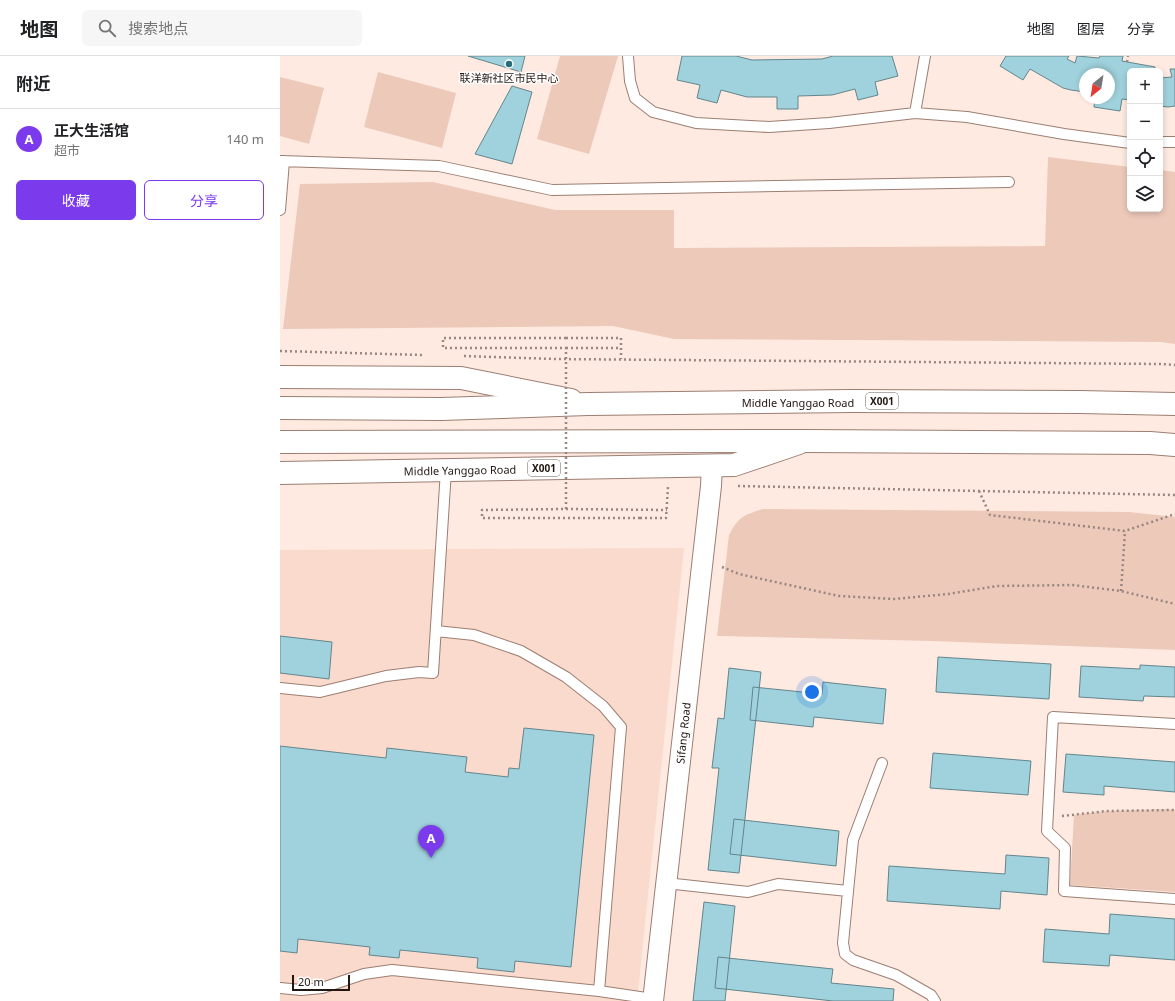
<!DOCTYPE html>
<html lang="zh">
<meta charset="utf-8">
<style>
body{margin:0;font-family:"Noto Sans","Noto Sans SC",sans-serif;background:#f6f6f6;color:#202124}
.controls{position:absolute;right:12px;top:12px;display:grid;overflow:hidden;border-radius:6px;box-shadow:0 2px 6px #0003}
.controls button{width:36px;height:36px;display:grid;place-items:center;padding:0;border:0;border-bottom:1px solid #e0e0e0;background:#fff;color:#202124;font:20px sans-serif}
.compass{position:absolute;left:799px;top:12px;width:36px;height:36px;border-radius:50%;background:#fff;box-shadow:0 2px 6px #0003;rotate:210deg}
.scale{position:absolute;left:12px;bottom:10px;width:58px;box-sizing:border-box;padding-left:4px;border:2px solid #211611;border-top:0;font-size:11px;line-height:14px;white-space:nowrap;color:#211611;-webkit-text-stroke:3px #fff;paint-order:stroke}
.you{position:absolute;left:532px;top:636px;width:14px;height:14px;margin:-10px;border:3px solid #fff;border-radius:50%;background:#1a73e8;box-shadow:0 0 0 6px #1a73e833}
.badge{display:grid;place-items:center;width:26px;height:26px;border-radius:50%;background:#7c3aed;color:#fff;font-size:13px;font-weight:700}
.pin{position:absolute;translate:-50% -33px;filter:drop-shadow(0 1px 2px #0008)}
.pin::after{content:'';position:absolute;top:21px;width:14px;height:12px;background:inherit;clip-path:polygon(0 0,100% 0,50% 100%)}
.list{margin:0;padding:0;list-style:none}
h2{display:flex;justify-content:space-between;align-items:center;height:52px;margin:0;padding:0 16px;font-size:17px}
h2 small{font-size:13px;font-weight:400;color:#757577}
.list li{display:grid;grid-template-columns:26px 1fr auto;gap:12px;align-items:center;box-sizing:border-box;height:60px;padding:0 16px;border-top:1px solid #e0e0e0}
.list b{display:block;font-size:15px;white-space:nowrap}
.list p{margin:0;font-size:13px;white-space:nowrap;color:#757577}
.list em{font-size:13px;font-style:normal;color:#757577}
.actions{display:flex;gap:8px;padding:12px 16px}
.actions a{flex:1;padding:9px 0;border:1px solid #7c3aed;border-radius:6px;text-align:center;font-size:14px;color:#7c3aed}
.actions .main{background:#7c3aed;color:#fff}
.icon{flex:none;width:22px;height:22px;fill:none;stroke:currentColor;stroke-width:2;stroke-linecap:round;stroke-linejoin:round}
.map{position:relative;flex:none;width:895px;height:945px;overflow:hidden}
header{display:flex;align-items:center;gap:24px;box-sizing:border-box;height:56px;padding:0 20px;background:#fff;border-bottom:1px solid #e0e0e0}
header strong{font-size:19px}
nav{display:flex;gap:22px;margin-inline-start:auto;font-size:14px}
.search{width:280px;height:36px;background:#f6f6f6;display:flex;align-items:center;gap:10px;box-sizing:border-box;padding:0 14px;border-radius:6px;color:#757577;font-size:15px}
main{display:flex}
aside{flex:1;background:#fff}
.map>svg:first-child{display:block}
.built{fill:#fadacc}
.green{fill:#edc9ba}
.building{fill:#a0d2dd;stroke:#62858c}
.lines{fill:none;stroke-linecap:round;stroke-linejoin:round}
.service-casing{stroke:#9c7e72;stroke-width:12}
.minor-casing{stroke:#9c7e72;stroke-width:22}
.primary-casing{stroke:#9c7e72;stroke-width:24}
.trunk-casing{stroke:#9c7e72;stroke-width:24}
.path{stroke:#978780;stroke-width:2.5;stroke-dasharray:2 3;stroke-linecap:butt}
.service{stroke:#fff;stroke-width:10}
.minor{stroke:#fff;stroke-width:20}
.primary{stroke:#fff;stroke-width:22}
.trunk{stroke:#fff;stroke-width:22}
.path-bridge{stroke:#978780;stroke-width:2.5;stroke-dasharray:2 3;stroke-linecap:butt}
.poi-dot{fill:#256d79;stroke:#fff;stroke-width:1.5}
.labels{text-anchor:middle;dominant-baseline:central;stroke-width:3;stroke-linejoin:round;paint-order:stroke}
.shield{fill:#fff;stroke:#645c58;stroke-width:1}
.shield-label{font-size:10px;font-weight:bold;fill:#211611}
.poi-label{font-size:11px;fill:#211611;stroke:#fff}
.street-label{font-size:11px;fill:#211611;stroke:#fff}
</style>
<header>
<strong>地图</strong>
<div class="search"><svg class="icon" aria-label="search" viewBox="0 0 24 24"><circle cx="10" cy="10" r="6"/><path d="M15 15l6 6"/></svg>搜索地点</div>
<nav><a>地图</a><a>图层</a><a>分享</a></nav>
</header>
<main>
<aside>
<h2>附近<small></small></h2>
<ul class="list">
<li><span class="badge">A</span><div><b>正大生活馆</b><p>超市</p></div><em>140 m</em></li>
</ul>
<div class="actions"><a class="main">收藏</a><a>分享</a></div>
</aside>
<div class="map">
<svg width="895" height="945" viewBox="0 0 895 945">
<rect width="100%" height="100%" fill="#feeae1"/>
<path class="built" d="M404 492 357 945H0V494Z"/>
<path class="green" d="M280 0H338L309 98 257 83Z
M98 16 176 37 162 92 84 71Z
M0 21 44 32 29 88 0 80Z
M768 101 850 111V153H880V114L895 116V288L881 286 394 283 333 270 3 273 20 128 153 126 275 154H394V192L765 190Z
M483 453 849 456 895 461V594L652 585 437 580 449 479C459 460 464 459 483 453Z
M887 753 895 754V836L790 829 794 759 827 755Z"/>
<path class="building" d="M188 0H245L241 16Z
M402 0H456L472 4 542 3 553 0H612L618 20 595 26 598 39 578 44 575 33 552 39 518 40V53H497V41H467L441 34 437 47 417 42 420 29 397 24Z
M726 0H789L787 3 795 7 797 0 819 2 820 0H843L842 5 875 11V15H850V44L842 43 840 55 814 51 815 42H829V18H805V36L791 34 783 32 750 13 743 24 720 10Z
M890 13H895V50L888 51 880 50V22L892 21Z
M232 30 252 36 232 108 195 98Z
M0 580 52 586 49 623 0 617Z
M658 601 771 608 769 643 656 636Z
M860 609 895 611V641L864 640 863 645 799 641 801 610 860 613Z
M449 612 481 616 459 817 428 814 439 712H432L438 662 444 663Z
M543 626 606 633 603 668 534 661 533 671 470 664 473 631 542 638Z
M244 672 314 679 291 911 235 905 234 916 197 912 198 902 120 894 119 902 89 899 90 891 18 883 17 897 0 895V690L106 702 107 692 187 701 185 716 228 721 229 712 239 713Z
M653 697 751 705 748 739 650 732Z
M786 698 895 706V736L824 730V739L783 736Z
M454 763 559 775 556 810 450 798Z
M726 799 769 802 767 839 721 835 720 853 607 845 609 810 725 818Z
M424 846 455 850 445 945H413Z
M830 858 895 863V904L830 899 829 910 763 906 765 873 829 878Z
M438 901 553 913 551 927 614 933 613 945H553L435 932Z"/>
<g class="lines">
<defs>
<path id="service" d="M348 0 350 25 355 42 373 56 416 67 489 71 549 67 635 57
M645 0 635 57 687 61 784 78 850 87
M880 86H895
M0 105 159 110 272 134 729 126
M0 154 4 105
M156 575 194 579 241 595 286 621 323 650 341 671 319 935
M0 632 40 636 106 620 139 616 153 617 166 414
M895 668 773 661 767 775 785 792 784 835 895 843
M602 707 573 784 563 887 565 898 573 904 616 919 651 939 655 945
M386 827 468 836 498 828 568 835
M0 932 21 934 42 932 84 918 112 914 319 935 373 943"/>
<path id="minor" d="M373 945 431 430 432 409"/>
<path id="primary" d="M0 321 181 322 291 344
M0 417 454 409 519 387"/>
<path id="trunk" d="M0 352 161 353 308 348 572 345 800 346 895 348
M0 386 525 385 870 387 895 389"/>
</defs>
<use href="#service" class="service-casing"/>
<use href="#minor" class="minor-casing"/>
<use href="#primary" class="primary-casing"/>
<use href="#trunk" class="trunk-casing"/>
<path class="path" d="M847 6 848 0
M286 282H341V303
M286 292H341
M0 295 143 299
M184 300 275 303 881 308 895 309
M458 430 895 439
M699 435 710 459 845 475 895 458
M286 453 387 454
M360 462H386L388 431
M442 511 459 518 559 540 614 543 668 538 717 530 793 529 841 535 895 548
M841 535 845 475
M782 760 827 755 895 754"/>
<use href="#service" class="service"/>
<use href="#minor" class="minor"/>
<use href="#primary" class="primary"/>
<use href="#trunk" class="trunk"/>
<path class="path-bridge" d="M286 282H163V292H286V453L202 454V462H360"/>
</g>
<circle class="poi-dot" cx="229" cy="8" r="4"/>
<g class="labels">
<g class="shield">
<rect x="586" y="337" width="32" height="16" rx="3"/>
<rect x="248" y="404" width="32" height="16" rx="3"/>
</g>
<g class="shield-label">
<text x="602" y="345">X001</text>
<text x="264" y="412">X001</text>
</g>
<g class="poi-label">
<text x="229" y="21">联洋新社区市民中心</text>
</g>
<g class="street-label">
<text x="518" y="346">Middle Yanggao Road</text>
<text transform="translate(180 414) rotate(-1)">Middle Yanggao Road</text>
<text transform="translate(403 677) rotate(-84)">Sifang Road</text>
</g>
</g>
</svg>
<div class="controls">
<button>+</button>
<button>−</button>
<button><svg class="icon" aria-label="locate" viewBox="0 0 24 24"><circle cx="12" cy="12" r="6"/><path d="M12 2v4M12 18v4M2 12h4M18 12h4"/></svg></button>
<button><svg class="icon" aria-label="layers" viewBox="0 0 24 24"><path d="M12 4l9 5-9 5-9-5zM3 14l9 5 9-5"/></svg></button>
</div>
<svg class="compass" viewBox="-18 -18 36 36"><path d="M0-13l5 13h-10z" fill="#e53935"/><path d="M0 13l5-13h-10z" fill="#757577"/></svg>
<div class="scale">20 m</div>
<div class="you"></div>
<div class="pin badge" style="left:151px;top:802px">A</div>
</div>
</main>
